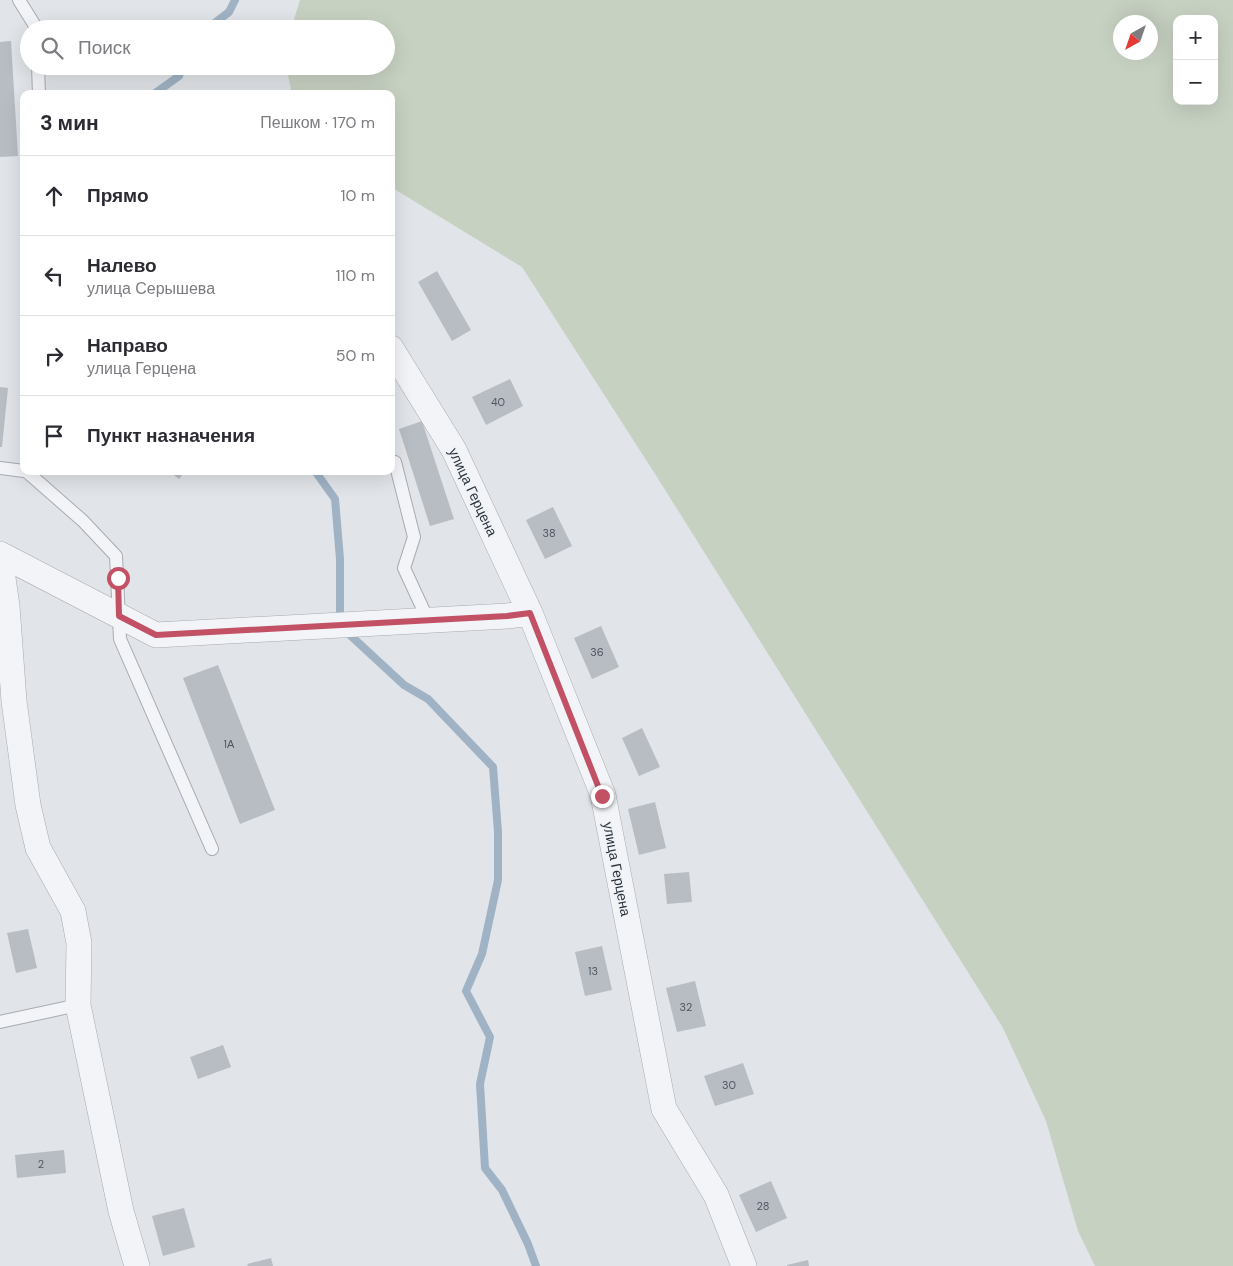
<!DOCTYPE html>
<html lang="ru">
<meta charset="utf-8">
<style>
body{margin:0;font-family:"DM Sans",sans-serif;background:#f7f7f7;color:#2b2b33}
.controls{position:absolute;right:15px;top:15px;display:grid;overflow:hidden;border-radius:10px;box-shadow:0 5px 20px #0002}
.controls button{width:45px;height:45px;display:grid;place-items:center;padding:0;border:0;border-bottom:1px solid #e1e1e2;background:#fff;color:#2b2b33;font:25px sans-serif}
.compass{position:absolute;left:1113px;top:15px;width:45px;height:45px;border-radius:50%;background:#fff;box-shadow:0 5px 20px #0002;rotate:220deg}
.stop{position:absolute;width:15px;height:15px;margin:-11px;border:4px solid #c25166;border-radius:50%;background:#fff}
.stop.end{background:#c25166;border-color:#fff;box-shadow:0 1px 5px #0008}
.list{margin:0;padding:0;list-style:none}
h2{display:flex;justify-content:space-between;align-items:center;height:65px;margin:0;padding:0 20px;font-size:21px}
h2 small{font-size:16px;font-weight:400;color:#7c7c81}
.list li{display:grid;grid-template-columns:32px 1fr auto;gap:15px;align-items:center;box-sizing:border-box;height:80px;padding:0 20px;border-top:1px solid #e1e1e2}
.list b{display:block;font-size:19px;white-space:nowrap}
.list p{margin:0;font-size:16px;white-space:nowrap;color:#7c7c81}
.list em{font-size:16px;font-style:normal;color:#7c7c81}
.icon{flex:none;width:28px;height:28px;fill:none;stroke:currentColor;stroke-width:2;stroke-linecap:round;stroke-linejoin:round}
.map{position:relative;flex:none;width:1233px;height:1266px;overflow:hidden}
.search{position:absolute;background:#fff;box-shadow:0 5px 20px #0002;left:20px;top:20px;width:375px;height:55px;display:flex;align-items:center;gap:12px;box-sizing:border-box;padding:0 18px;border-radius:28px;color:#7c7c81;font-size:19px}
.panel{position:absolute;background:#fff;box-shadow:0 5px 20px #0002;left:20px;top:90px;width:375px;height:385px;border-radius:10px}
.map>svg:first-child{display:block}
.green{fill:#c7d1c2;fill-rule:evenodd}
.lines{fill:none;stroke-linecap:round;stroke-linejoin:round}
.stream{stroke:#9fb3c5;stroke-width:8}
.building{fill:#b8bdc4}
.lane-casing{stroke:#a7abb2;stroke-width:14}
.street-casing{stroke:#a7abb2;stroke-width:26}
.lane{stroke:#f3f4f7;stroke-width:12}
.street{stroke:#f3f4f7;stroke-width:25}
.route{stroke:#c25166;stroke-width:6}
.labels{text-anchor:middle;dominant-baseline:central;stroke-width:4;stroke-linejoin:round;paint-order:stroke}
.number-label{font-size:11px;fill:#4e5560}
.street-label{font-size:14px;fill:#2b323e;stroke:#f0f3f6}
</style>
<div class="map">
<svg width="1233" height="1266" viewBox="0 0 1233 1266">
<rect width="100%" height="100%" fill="#e1e4e8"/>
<path class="green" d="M300 0H1233V1266H1095L1078 1231 1046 1121 1003 1028 657 477 522 267 391 187V94H292L286 66H386V29H291ZM1177 19H1214V101H1177ZM1120 22H1150V52H1120Z"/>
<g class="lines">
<path class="stream" d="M207 29 229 12 235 0
M154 94 179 76 183 66
M315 471 335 499 340 559V613
M350 635 404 685 428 699 493 767 498 832V880L482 954 466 991 490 1037 480 1084 485 1168 502 1190 528 1244 536 1266"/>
</g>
<path class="building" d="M11 41 18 156 0 157V42Z
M437 271 471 330 452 341 418 282Z
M510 379 523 406 486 425 472 397Z
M0 387 8 388 2 447H0Z
M422 421 454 519 430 526 399 429Z
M169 471H185L179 479Z
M553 507 572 546 545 559 526 520Z
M601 626 619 667 592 679 574 638Z
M218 665 275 810 240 824 183 678Z
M642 728 660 767 639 776 622 738Z
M655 802 666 848 639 855 628 809Z
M689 872 692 902 667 904 664 874Z
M28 929 37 968 16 973 7 933Z
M602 946 612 990 585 996 575 952Z
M695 981 706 1026 677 1032 666 988Z
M223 1045 231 1067 198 1079 190 1057Z
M743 1063 754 1094 715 1106 704 1076Z
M64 1150 66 1173 17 1178 15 1155Z
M771 1181 787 1218 756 1232 739 1195Z
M184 1208 195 1247 163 1256 152 1216Z
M271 1258 273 1266H248L247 1264Z
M808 1260 809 1266H787V1265Z"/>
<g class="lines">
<defs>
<path id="lane" d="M19 0 37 29
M38 66 39 94
M395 462 414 537 404 568 428 620
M0 468 24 471
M24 471H26L83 521 116 556 120 639 212 849
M0 1022 78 1005"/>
<path id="street" d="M391 348 454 450 530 613 603 795 664 1109 716 1195 744 1266
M0 554 156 635 507 616 530 613
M0 557 7 606 14 701 28 805 38 848 73 911 79 943 78 1005 121 1211 137 1266"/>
</defs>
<use href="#lane" class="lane-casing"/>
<use href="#street" class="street-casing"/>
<use href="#lane" class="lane"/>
<use href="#street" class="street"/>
</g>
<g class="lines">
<path class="route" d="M118 578 119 616 156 635 507 616 530 613 602 796"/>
</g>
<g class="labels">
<g class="number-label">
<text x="498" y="402">40</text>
<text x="549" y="533">38</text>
<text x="597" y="652">36</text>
<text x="229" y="744">1А</text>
<text x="593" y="971">13</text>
<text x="686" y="1007">32</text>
<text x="729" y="1085">30</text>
<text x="41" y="1164">2</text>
<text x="763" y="1206">28</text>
</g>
<g class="street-label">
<text transform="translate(473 492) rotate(65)">улица Герцена</text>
<text transform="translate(617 869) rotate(79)">улица Герцена</text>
</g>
</g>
</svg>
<div class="controls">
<button>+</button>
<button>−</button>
</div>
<svg class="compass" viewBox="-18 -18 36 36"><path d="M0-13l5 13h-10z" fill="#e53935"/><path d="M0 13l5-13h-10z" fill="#7c7c81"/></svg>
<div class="stop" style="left:118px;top:578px"></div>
<div class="stop end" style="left:602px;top:796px"></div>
<div class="search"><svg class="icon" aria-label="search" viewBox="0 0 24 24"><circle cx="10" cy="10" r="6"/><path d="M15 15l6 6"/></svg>Поиск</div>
<section class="panel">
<h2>3 мин<small>Пешком · 170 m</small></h2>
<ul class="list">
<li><svg class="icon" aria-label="ahead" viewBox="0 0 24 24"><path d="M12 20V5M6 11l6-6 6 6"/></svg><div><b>Прямо</b></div><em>10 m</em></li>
<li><svg class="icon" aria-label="left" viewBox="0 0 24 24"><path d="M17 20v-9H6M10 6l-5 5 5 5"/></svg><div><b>Налево</b><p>улица Серышева</p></div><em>110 m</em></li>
<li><svg class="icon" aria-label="right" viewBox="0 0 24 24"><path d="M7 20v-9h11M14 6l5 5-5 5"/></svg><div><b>Направо</b><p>улица Герцена</p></div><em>50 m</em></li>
<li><svg class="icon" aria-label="arrive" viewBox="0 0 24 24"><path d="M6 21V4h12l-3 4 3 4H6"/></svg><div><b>Пункт назначения</b></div></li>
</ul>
</section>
</div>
